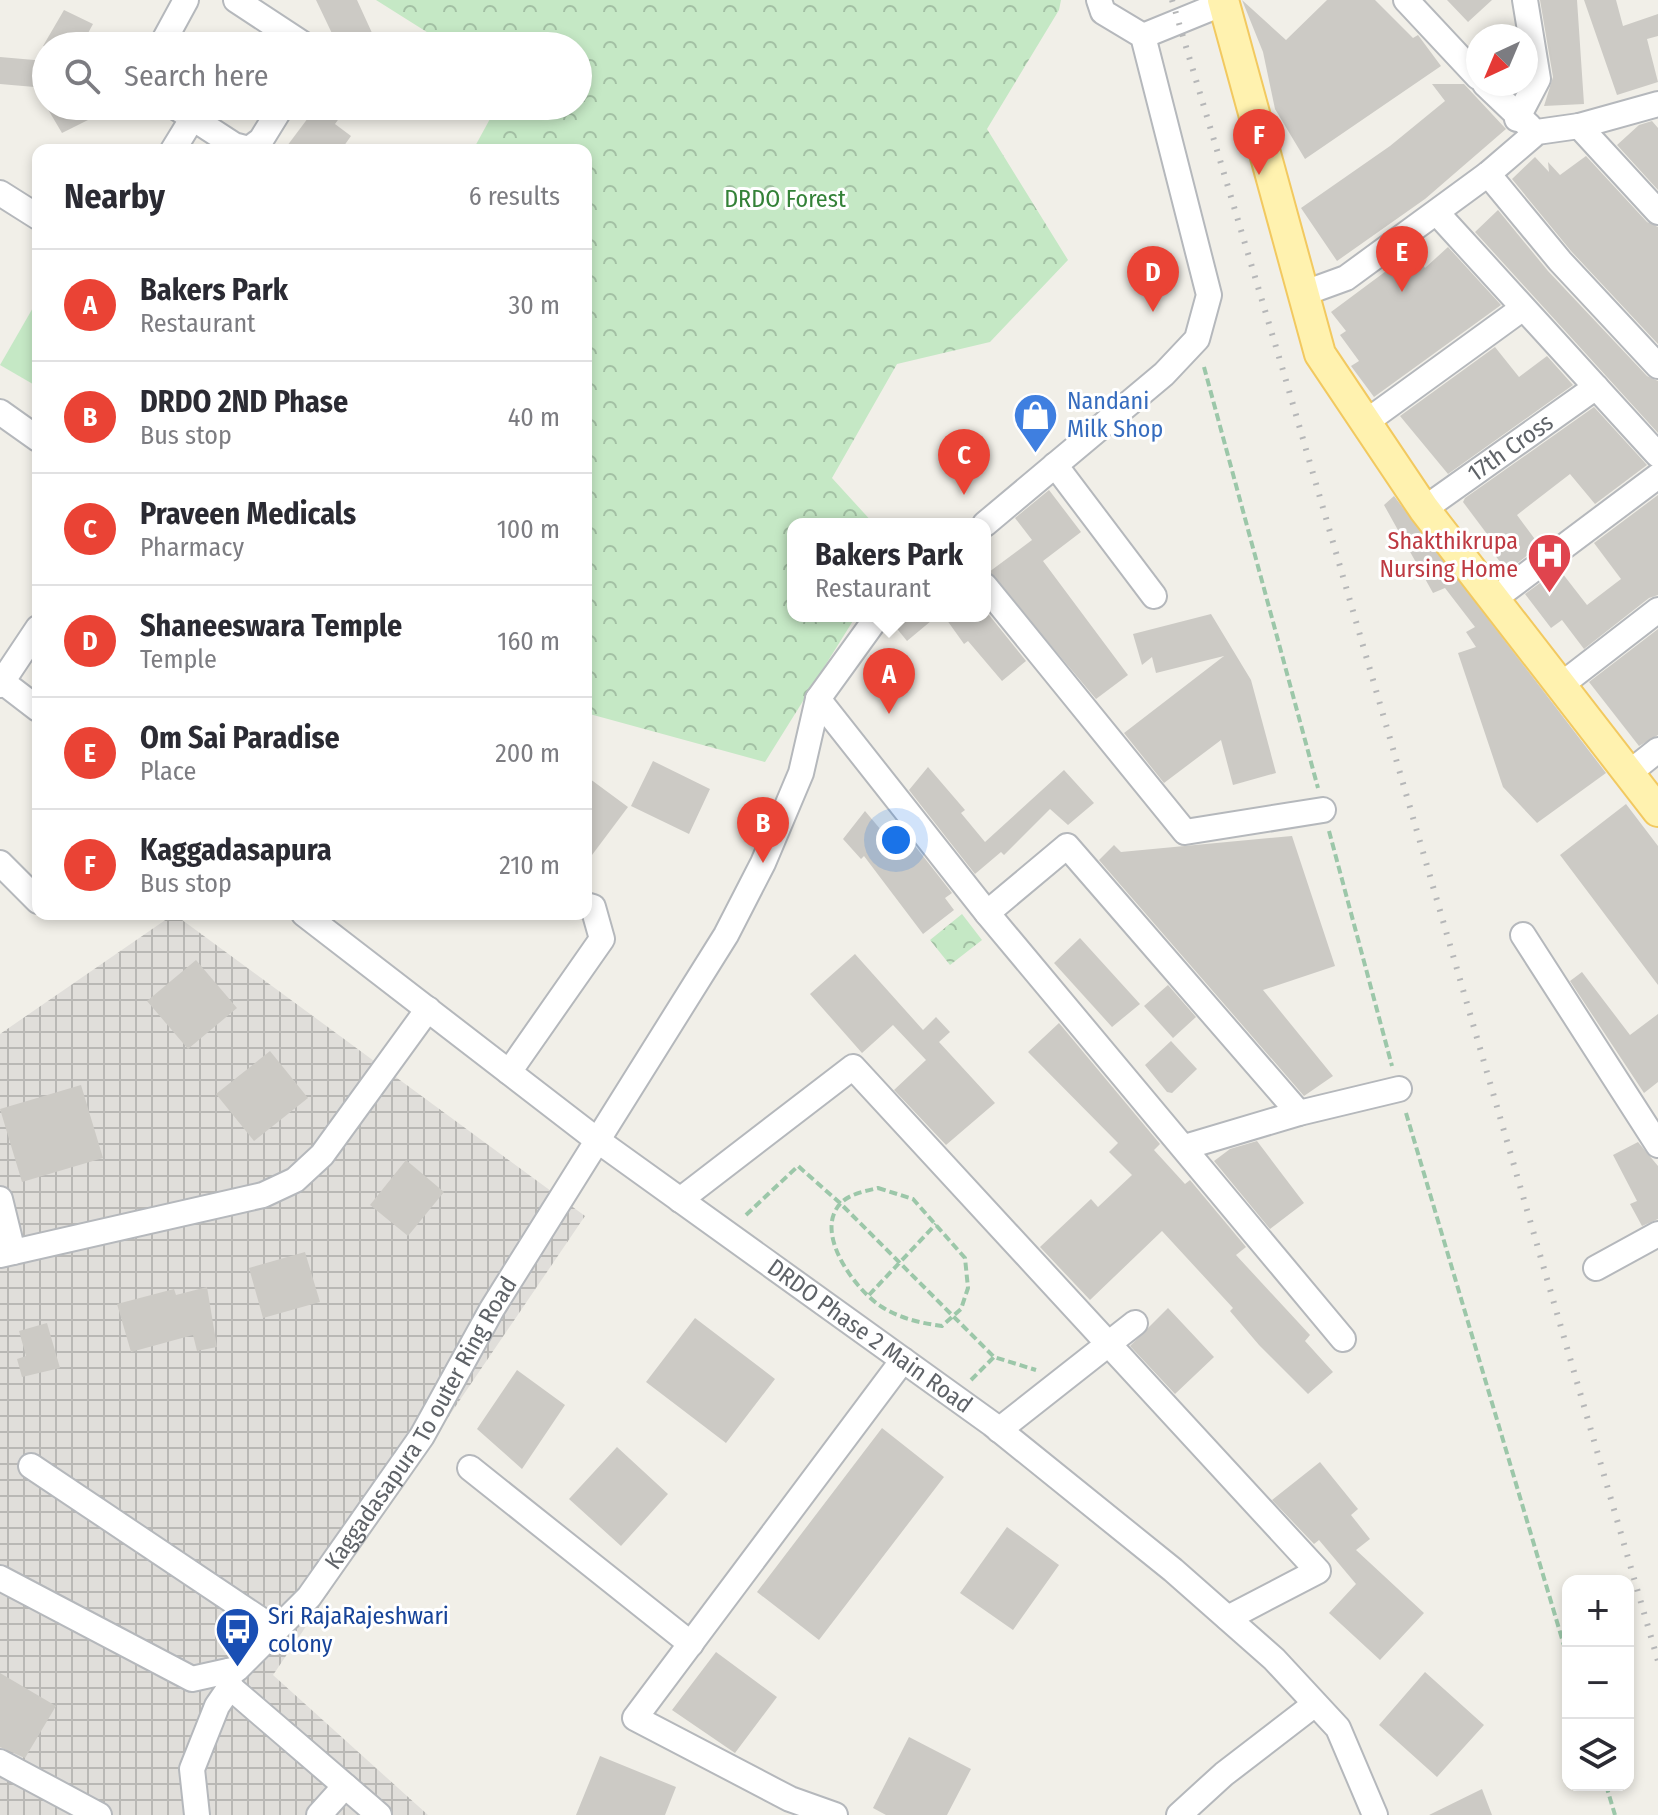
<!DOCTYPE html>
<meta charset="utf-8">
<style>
body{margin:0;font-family:"Fira Sans Condensed",sans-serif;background:#f7f7f7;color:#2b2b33}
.controls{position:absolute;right:24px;bottom:24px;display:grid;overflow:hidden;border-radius:16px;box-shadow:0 4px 12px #0003}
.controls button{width:72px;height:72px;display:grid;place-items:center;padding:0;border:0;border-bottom:2px solid #e1e1e2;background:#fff;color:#2b2b33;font:40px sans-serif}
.compass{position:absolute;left:1466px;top:24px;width:72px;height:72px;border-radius:50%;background:#fff;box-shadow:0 4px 12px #0003;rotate:224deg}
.you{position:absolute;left:896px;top:840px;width:28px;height:28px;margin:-20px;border:6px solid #fff;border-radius:50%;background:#1a73e8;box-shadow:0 0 0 12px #1a73e833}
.badge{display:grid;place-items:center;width:52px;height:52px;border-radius:50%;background:#ea4335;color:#fff;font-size:26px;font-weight:700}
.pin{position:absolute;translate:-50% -66px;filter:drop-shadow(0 2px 4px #0008)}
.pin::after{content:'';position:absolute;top:42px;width:28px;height:24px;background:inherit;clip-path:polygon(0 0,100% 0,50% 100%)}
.popup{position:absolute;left:787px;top:518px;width:204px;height:104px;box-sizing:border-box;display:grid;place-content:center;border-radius:16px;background:#fff;filter:drop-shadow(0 2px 6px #0005);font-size:26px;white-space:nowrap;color:#7c7c81}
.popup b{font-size:30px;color:#2b2b33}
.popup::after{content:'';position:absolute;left:50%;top:100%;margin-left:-16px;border:16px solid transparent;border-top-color:#fff}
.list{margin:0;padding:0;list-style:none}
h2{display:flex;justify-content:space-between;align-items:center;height:104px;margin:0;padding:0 32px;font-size:34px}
h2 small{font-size:26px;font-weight:400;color:#7c7c81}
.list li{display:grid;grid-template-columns:52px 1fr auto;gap:24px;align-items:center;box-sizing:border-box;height:112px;padding:0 32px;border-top:2px solid #e1e1e2}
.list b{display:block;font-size:30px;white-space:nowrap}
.list p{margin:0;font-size:26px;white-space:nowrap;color:#7c7c81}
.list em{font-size:26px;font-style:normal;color:#7c7c81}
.icon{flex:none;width:44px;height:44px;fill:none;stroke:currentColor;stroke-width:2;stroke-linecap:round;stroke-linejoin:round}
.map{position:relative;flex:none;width:1658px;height:1815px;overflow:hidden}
.search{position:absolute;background:#fff;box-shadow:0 4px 12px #0003;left:32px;top:32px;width:560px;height:88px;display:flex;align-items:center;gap:20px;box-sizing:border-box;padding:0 28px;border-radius:44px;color:#7c7c81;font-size:30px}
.panel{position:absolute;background:#fff;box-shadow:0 4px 12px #0003;left:32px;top:144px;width:560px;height:776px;border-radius:16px}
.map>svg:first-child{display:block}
.industrial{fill:url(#industrial-grid)}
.forest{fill:url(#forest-crowns)}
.garden{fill:#c5e8c5}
.building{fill:#cccac5}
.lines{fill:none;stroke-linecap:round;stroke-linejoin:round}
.minor-casing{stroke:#b5b8bc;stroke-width:28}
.major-casing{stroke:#f2c960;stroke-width:34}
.path{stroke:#9cc7a9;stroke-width:4;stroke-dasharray:8 4;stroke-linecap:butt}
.minor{stroke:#fff;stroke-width:24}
.major{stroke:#fff2af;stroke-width:30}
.rail{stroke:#b6b7b8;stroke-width:6;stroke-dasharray:2 10;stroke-linecap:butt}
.labels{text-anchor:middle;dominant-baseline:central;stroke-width:6;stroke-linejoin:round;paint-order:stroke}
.park-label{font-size:24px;fill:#348238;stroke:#fff}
.shop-label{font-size:24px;fill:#366cbe;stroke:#fff;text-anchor:start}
.street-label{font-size:24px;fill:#5f6368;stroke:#fff}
.health-label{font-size:24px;fill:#be3a42;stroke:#fff;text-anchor:end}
.transit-label{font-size:24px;fill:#164399;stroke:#fff;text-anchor:start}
</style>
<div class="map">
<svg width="1658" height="1815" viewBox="0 0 1658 1815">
<defs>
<pattern id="industrial-grid" width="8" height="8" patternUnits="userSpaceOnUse" patternTransform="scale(2)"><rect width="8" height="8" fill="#e0deda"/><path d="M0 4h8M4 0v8" fill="none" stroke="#b9b8b5"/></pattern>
<pattern id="forest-crowns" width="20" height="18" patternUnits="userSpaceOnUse" patternTransform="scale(2)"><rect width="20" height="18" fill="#c5e8c5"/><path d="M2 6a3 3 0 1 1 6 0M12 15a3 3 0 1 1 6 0" fill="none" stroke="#a3c0a4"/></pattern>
</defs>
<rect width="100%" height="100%" fill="#f1efe8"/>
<path class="industrial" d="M174 914 585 1216 273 1675 428 1815H0V1034Z"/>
<path class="forest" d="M376 0H1061L1059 10 987 129 1068 260 990 342 897 364 832 478 874 524H793V616H856L765 762 586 713V150H473L497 106H578V46H449Z
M962 914 982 940 950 965 930 940Z"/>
<path class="garden" d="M38 299V387L0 365Z"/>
<path class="building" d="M316 0H357L378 46H338Z
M1242 0 1286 40 1327 0H1375L1413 38 1418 35 1441 66 1305 159 1275 109 1263 52Z
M1447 0H1492L1468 22Z
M1540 0H1577L1584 104 1544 106 1553 77Z
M1584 0H1616L1623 26 1658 14V36L1647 39 1658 82 1617 95Z
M64 10 93 24 81 46H43Z
M0 57 46 61V88L0 84Z
M1432 84H1464L1506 129 1425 199 1337 261 1301 208 1390 146 1445 101Z
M46 106H116L62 133Z
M317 106H348L335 124 351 136 341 150H284Z
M1652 121 1658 128V190L1617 145 1639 125Z
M1586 156 1647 222 1658 227V344L1571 251 1512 179 1535 157 1549 172 1548 162 1560 175Z
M1498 210 1548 271 1647 376 1658 381V433L1475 232Z
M1448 247 1501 305 1374 397 1351 366 1359 361 1340 335 1346 331 1331 312 1413 251 1425 268Z
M1495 347 1519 377 1547 356 1573 385 1448 474 1400 416Z
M1594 407 1647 465 1595 504 1570 474 1517 515 1540 546 1507 571 1485 542 1490 538 1463 502 1465 498Z
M1049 490 1081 532 1043 561 1128 675 1096 699 989 572 1032 540 1015 518Z
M1658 495V595L1649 598 1584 649 1562 620 1551 628 1525 594 1559 569 1587 605 1621 579 1594 543Z
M1394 496 1606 773 1537 823 1503 787 1458 653 1476 647 1466 632 1475 627 1445 588 1433 593 1384 505Z
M985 610 1026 661 1002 681 968 641 964 644 944 616H985Z
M1211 614 1251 680 1276 773 1233 785 1221 740 1164 783 1124 733 1224 656 1156 673 1152 657 1142 665 1133 634Z
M904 616H937L907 641 894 625Z
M1658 629V735L1639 746 1589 682Z
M653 761 710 789 689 834 631 806Z
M928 767 965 810 961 813 985 842 1064 770 1094 803 1068 825 1050 809 1004 855 1001 852 975 874 909 790Z
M586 776 628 807 586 863Z
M1626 804 1658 846V985L1560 855Z
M865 811 892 843 904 832 952 893 945 898 954 910 923 934 864 856 861 859 843 839Z
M1292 836 1335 966 1263 990 1333 1076 1304 1096 1099 860 1114 845 1121 852Z
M1080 938 1140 1004 1112 1027 1054 963Z
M855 954 923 1030 936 1017 950 1032 939 1042 995 1103 946 1145 894 1090 926 1060 893 1025 862 1053 810 994Z
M196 960 237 1008 188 1049 147 1001Z
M1582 972 1630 1035 1658 1014V1082L1644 1093 1570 981Z
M1168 985 1196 1017 1173 1038 1144 1006Z
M1059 1023 1160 1144 1154 1150 1185 1184 1190 1180 1246 1247 1236 1255 1310 1335 1305 1341 1333 1372 1308 1394 1259 1345 1230 1311 1233 1308 1162 1231 1090 1300 1040 1247 1091 1199 1098 1207 1132 1175 1109 1152 1118 1143 1028 1052Z
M1171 1041 1197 1069 1172 1093 1167 1092 1145 1065Z
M270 1051 308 1098 254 1141 216 1094Z
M81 1085 103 1158 22 1182 0 1109Z
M1257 1141 1304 1203 1270 1229 1214 1161 1230 1149Z
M1638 1142 1658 1166V1219L1642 1226 1630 1204 1637 1201 1613 1155Z
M406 1160 444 1192 408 1236 370 1205Z
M305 1252 320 1302 263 1318 249 1268Z
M207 1287 217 1347 197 1351 193 1335 131 1352 117 1304 174 1289 176 1295Z
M1168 1308 1214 1357 1175 1394 1130 1346Z
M695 1318 775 1379 726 1443 646 1382Z
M47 1323 60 1368 22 1377 17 1359 26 1356 19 1331Z
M517 1370 565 1405 522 1469 477 1429Z
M882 1428 944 1477 819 1640 757 1592Z
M617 1447 668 1494 621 1546 569 1499Z
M1320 1462 1358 1509 1351 1515 1370 1539 1356 1550 1424 1613 1380 1660 1329 1613 1356 1584 1319 1540 1314 1544 1272 1500Z
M1007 1527 1059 1565 1013 1630 960 1593Z
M716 1652 777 1697 735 1753 672 1710Z
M1425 1672 1484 1725 1437 1777 1379 1725Z
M0 1673 56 1706 25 1758 0 1747Z
M909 1737 971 1769 947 1815H886L873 1808Z
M600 1756 676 1787 665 1815H576Z
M1482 1789 1492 1815H1429Z"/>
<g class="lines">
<defs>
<g id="minor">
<path d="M236 0 306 46"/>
<path d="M1406 0 1478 77"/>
<path d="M1143 36 1224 3"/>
<path d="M161 46 186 0"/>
<path d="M1485 84 1529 126"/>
<path d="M174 106 234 145 249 149 261 140 282 106"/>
<path d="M1517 119 1538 79 1525 0"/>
<path d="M1579 126 1658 212"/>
<path d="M173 150 192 119"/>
<path d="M1488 174 1560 261 1658 366"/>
<path d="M0 193 38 217"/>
<path d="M1437 213 1658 455"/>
<path d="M1302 294 1346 278 1488 174 1537 132 1579 126 1658 104"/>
<path d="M0 412 38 439"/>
<path d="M1366 422 1523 308"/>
<path d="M1055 465 1154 596"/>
<path id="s1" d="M1424 509 1596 387"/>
<path d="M985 524 1164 374 1197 339 1209 295 1143 36 1103 12 1099 0"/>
<path d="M985 586 1185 832 1323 810"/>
<path d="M1494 599 1658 476"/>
<path d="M0 680 38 709"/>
<path d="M0 685 38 628"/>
<path d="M1561 685 1658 610"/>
<path d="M818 699 987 913 1343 1339"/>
<path d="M1629 773 1658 750"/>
<path d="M0 863 38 901"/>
<path d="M987 913 1067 846 1299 1113"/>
<path id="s2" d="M304 914 597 1140 992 1424 1173 1570 1274 1659 1338 1728 1375 1815"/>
<path d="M1523 935 1658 1145"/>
<path d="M509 1072 602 939 593 907 586 905"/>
<path d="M1185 1147 1299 1113 1399 1089"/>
<path d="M0 1199 13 1252"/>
<path d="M680 1200 853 1067 1318 1571 1228 1618"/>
<path d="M0 1255 263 1195 295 1180 322 1155 428 1009"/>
<path d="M1596 1268 1658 1234"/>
<path d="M999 1430 1135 1323"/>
<path d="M31 1466 276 1630"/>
<path d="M470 1468 691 1644"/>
<path id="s3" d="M0 1578 192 1679 237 1669 309 1597 422 1436 492 1309 726 935 763 863 801 773 818 699 878 616"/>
<path d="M230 1687 379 1815"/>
<path d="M0 1762 99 1815"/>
<path d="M197 1815 192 1769 217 1706 230 1687 229 1671"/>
<path d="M319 1815 345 1786"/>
<path d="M835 1815 790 1799 635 1718 903 1360"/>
<path d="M1179 1815 1224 1774 1315 1704"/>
</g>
<path id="major" d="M1223 0 1320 354 1424 509 1658 811"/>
</defs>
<use href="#minor" class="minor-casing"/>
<use href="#major" class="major-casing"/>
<path class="path" d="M1204 367 1318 788
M1329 831 1392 1066
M1406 1113 1568 1659
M878 1188 913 1199 965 1258 968 1288 961 1309 942 1326C921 1323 901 1319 882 1307 856 1291 810 1230 843 1201 853 1193 866 1191 878 1188Z
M746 1215 798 1166 840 1203 994 1357 1036 1370
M869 1295 936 1224
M971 1380 994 1357
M1606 1785 1615 1815"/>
<use href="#minor" class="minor"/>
<use href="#major" class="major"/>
<path class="rail" d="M1172 0 1285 377 1658 1661"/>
</g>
<defs>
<symbol id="shop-pin" viewBox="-11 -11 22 30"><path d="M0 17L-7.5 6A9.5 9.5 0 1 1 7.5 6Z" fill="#3f7fe0" stroke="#fff"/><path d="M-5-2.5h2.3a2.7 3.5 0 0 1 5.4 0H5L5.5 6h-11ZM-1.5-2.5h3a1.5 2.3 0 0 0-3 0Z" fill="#fff"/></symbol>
<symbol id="hospital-pin" viewBox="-11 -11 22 30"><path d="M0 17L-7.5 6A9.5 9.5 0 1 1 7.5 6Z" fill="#e0444e" stroke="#fff"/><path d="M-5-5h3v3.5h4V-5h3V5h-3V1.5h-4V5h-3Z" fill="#fff"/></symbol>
<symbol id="bus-pin" viewBox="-11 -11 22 30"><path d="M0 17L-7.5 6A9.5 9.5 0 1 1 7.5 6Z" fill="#1a4fb4" stroke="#fff"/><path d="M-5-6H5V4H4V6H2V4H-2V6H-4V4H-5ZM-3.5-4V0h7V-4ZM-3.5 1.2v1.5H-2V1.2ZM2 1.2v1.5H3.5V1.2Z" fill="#fff"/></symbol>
</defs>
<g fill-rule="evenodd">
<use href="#shop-pin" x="1010" y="390" width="51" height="69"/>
<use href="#hospital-pin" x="1524" y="530" width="51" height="69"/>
<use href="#bus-pin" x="212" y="1604" width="51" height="69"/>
</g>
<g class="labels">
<g class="park-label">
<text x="785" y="199">DRDO Forest</text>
</g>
<g class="shop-label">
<text x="1067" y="401">Nandani<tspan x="1067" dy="28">Milk Shop</tspan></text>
</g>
<g class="street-label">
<text stroke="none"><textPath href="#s1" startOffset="106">17th Cross</textPath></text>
<text stroke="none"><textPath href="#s2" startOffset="706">DRDO Phase 2 Main Road</textPath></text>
<text stroke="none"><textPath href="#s3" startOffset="572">Kaggadasapura To outer Ring Road</textPath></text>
</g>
<g class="health-label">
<text x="1518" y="541">Shakthikrupa<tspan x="1518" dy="28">Nursing Home</tspan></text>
</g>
<g class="transit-label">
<text x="268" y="1616">Sri RajaRajeshwari<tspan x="268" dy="28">colony</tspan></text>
</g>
</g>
</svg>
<div class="controls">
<button>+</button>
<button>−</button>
<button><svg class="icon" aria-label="layers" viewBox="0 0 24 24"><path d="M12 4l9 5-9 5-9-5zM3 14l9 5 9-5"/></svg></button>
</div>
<svg class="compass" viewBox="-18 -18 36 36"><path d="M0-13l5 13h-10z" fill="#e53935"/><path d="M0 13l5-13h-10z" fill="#7c7c81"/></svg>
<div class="you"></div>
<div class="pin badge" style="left:889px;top:714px">A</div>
<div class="popup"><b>Bakers Park</b>Restaurant</div>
<div class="pin badge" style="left:763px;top:863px">B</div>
<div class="pin badge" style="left:964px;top:495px">C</div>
<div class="pin badge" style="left:1153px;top:312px">D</div>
<div class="pin badge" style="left:1402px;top:292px">E</div>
<div class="pin badge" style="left:1259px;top:175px">F</div>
<div class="search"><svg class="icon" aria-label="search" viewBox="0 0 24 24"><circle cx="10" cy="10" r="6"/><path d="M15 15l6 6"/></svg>Search here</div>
<section class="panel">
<h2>Nearby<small>6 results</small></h2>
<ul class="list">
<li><span class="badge">A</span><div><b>Bakers Park</b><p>Restaurant</p></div><em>30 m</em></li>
<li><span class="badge">B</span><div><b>DRDO 2ND Phase</b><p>Bus stop</p></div><em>40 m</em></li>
<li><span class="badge">C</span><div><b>Praveen Medicals</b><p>Pharmacy</p></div><em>100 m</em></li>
<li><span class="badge">D</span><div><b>Shaneeswara Temple</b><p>Temple</p></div><em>160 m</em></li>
<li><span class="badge">E</span><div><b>Om Sai Paradise</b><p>Place</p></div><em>200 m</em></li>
<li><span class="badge">F</span><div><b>Kaggadasapura</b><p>Bus stop</p></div><em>210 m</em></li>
</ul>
</section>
</div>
